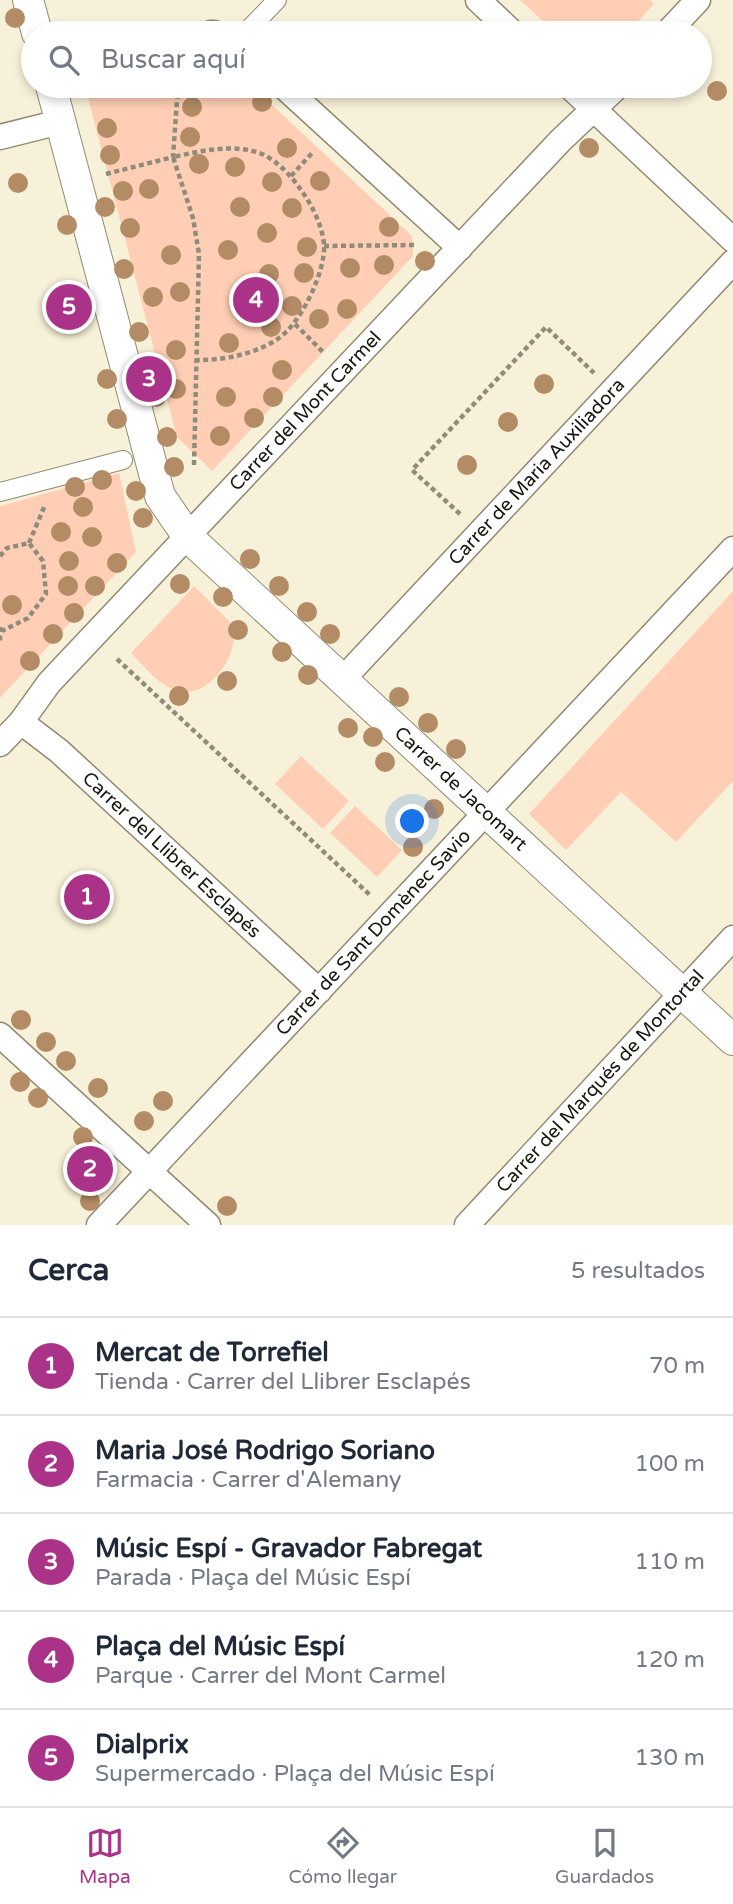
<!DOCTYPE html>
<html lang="es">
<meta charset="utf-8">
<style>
body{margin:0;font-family:"Varela Round",sans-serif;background:#f2f2f3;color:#1f2937}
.you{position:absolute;left:413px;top:822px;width:24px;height:24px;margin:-18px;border:5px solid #fff;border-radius:50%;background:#1a73e8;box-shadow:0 0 0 10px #1a73e833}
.badge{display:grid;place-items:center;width:46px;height:46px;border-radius:50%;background:#aa3288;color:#fff;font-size:23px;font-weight:700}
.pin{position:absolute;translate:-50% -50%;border:4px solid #fff;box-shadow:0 2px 7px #0006}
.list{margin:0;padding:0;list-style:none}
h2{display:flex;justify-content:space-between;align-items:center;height:91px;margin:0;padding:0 28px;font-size:30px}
h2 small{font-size:23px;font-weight:400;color:#747a83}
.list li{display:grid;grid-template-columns:46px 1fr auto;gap:21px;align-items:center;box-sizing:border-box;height:98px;padding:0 28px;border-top:2px solid #e0e1e3}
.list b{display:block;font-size:26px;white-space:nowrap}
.list p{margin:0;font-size:23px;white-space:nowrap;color:#747a83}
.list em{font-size:23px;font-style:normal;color:#747a83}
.icon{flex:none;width:38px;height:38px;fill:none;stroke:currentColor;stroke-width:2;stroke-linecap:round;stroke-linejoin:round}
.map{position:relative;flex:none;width:733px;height:1225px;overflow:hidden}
.search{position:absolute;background:#fff;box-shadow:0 4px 10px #0003;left:21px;right:21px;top:21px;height:77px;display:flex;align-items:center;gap:18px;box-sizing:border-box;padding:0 24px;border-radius:38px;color:#747a83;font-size:26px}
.sheet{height:581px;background:#fff}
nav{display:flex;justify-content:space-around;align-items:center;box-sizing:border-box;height:98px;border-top:2px solid #e0e1e3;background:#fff;font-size:19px;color:#747a83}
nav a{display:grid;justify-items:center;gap:4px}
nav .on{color:#aa3288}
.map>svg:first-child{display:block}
.green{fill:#ffceb4}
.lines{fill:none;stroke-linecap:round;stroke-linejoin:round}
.pedestrian-casing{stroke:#908a74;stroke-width:20}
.minor-casing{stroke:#908a74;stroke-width:27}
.tertiary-casing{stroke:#908a74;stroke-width:32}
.path{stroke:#908c7b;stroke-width:4.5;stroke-dasharray:5 3.5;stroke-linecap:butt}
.pedestrian{stroke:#fff;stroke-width:18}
.minor{stroke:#fff;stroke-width:24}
.tertiary{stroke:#fff;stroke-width:30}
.tree{fill:#b38b65}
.labels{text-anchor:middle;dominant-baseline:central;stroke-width:7;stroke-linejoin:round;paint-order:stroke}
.street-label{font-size:19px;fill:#18160d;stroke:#fff}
</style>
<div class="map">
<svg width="733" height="1225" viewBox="0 0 733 1225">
<rect width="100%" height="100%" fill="#f8f1d9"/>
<path class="green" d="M520 0H650L654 4 627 33H556Z
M101 86H252L412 236 413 256 212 471 177 437 88 98 90 91Z
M119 473 136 552 0 698V506Z
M194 586 233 625C240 652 212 699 178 691 159 686 144 666 131 653Z
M733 591V781L676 842 621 792 566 850 529 814Z
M301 756 349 801 323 829 275 784Z
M355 806 402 850 377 877 330 833Z"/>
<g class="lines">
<defs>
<path id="pedestrian" d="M251 27 277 0
M0 492 123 460"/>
<g id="minor">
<path d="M478 0 513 33"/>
<path d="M211 33H214"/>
<path d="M667 33 698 0"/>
<path d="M283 86 460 248"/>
<path d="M569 86 733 240"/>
<path d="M0 137 60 122"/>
<path id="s1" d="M342 680 733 262"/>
<path id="s2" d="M21 722 59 751 319 991"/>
<path id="s3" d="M0 744 21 722 49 683 561 140 618 86"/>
<path d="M0 1035 208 1225"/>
<path id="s4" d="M99 1225 733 549"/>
<path id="s5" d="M467 1225 733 938"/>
</g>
<g id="tertiary">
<path d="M28 0 37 33"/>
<path id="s6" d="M51 86 160 496 188 537 733 1040"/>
</g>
</defs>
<use href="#pedestrian" class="pedestrian-casing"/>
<use href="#minor" class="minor-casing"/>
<use href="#tertiary" class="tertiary-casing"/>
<path class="path" d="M106 174 173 157 178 86
M291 176 314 151
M324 246 414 245
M295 324 324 353
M194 465 199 254 193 218 173 157C201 151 234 143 262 154 278 161 292 177 301 190 312 205 322 225 324 244 326 271 301 323 279 338 256 354 225 360 198 360
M460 514 412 470 546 327 594 373
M29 543 45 505
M0 556 7 548 29 543 43 561 46 594 28 618 2 631
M0 627V641
M117 659 370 895"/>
<use href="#pedestrian" class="pedestrian"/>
<use href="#minor" class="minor"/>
<use href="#tertiary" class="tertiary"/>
</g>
<g class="tree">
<circle cx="15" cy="18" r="10"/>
<circle cx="717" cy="91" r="10"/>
<circle cx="262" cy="102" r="10"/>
<circle cx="192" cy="107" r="10"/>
<circle cx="107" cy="128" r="10"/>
<circle cx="190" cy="137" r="10"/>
<circle cx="287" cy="148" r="10"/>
<circle cx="589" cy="148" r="10"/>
<circle cx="110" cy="155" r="10"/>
<circle cx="199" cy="164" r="10"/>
<circle cx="235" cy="167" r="10"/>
<circle cx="320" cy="181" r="10"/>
<circle cx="272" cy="182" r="10"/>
<circle cx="18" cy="183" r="10"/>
<circle cx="149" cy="189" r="10"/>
<circle cx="123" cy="191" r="10"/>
<circle cx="105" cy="207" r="10"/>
<circle cx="240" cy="207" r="10"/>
<circle cx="292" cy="208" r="10"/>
<circle cx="67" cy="225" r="10"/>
<circle cx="389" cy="227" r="10"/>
<circle cx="130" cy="228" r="10"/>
<circle cx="267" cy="233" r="10"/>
<circle cx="307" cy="247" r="10"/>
<circle cx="228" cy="250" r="10"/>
<circle cx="171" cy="255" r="10"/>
<circle cx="425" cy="261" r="10"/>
<circle cx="384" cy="265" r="10"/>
<circle cx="350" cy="268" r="10"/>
<circle cx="124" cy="269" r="10"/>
<circle cx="304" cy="273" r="10"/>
<circle cx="269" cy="274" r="10"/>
<circle cx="180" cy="292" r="10"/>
<circle cx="153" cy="297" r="10"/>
<circle cx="240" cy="302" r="10"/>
<circle cx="292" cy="306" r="10"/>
<circle cx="347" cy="309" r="10"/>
<circle cx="319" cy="319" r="10"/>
<circle cx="271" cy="327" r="10"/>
<circle cx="139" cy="332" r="10"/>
<circle cx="229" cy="343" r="10"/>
<circle cx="176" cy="350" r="10"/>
<circle cx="282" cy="370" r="10"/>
<circle cx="107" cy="379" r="10"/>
<circle cx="544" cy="384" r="10"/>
<circle cx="176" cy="389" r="10"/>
<circle cx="156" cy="397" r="10"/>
<circle cx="226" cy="397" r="10"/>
<circle cx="273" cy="397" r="10"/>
<circle cx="254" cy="418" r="10"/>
<circle cx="117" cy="419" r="10"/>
<circle cx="508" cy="422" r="10"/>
<circle cx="220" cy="436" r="10"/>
<circle cx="167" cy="437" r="10"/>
<circle cx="467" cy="465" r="10"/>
<circle cx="174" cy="467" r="10"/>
<circle cx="102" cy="480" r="10"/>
<circle cx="75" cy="487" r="10"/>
<circle cx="136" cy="491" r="10"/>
<circle cx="83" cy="507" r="10"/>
<circle cx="143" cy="518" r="10"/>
<circle cx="61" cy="532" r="10"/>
<circle cx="92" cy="537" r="10"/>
<circle cx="250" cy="559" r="10"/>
<circle cx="69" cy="561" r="10"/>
<circle cx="117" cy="563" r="10"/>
<circle cx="180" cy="584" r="10"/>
<circle cx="68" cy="586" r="10"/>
<circle cx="95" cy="586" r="10"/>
<circle cx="279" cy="586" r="10"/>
<circle cx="223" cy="597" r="10"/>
<circle cx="12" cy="605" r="10"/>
<circle cx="307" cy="612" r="10"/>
<circle cx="74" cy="613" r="10"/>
<circle cx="238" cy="630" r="10"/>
<circle cx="53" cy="634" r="10"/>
<circle cx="330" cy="634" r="10"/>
<circle cx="282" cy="652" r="10"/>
<circle cx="30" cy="661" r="10"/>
<circle cx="308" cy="675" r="10"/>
<circle cx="227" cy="681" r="10"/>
<circle cx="179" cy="696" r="10"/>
<circle cx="399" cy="697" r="10"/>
<circle cx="428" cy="723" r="10"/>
<circle cx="348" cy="728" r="10"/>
<circle cx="373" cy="737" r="10"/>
<circle cx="456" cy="749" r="10"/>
<circle cx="385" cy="762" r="10"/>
<circle cx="434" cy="809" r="10"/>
<circle cx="413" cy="847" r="10"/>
<circle cx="21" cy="1020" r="10"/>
<circle cx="46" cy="1042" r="10"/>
<circle cx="66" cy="1061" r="10"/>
<circle cx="20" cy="1082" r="10"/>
<circle cx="98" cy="1088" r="10"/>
<circle cx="38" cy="1098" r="10"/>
<circle cx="163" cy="1101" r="10"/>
<circle cx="144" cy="1121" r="10"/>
<circle cx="83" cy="1137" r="10"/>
<circle cx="90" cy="1201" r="10"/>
<circle cx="227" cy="1206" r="10"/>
</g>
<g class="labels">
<g class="street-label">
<text stroke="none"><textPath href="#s3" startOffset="452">Carrer del Mont Carmel</textPath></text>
<text stroke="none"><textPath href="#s1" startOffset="285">Carrer de Maria Auxiliadora</textPath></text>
<text stroke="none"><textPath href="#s6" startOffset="845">Carrer de Jacomart</textPath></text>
<text stroke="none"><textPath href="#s2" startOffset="201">Carrer del Llibrer Esclapés</textPath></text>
<text stroke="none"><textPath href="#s4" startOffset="401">Carrer de Sant Domènec Savio</textPath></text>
<text stroke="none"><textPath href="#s5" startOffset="196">Carrer del Marqués de Montortal</textPath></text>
</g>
</g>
</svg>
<div class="you"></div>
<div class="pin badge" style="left:87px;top:897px">1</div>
<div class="pin badge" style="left:90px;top:1169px">2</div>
<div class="pin badge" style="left:149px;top:379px">3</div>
<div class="pin badge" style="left:256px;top:300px">4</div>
<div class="pin badge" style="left:69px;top:307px">5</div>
<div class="search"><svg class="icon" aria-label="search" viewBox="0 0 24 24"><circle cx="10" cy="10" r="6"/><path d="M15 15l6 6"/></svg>Buscar aquí</div>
</div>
<section class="sheet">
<h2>Cerca<small>5 resultados</small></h2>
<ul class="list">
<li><span class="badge">1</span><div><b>Mercat de Torrefiel</b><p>Tienda · Carrer del Llibrer Esclapés</p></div><em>70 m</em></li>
<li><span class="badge">2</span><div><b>Maria José Rodrigo Soriano</b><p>Farmacia · Carrer d'Alemany</p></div><em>100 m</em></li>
<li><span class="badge">3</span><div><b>Músic Espí - Gravador Fabregat</b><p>Parada · Plaça del Músic Espí</p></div><em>110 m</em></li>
<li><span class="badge">4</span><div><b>Plaça del Músic Espí</b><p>Parque · Carrer del Mont Carmel</p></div><em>120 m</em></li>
<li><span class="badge">5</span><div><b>Dialprix</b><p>Supermercado · Plaça del Músic Espí</p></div><em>130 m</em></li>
</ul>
</section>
<nav>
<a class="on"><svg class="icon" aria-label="map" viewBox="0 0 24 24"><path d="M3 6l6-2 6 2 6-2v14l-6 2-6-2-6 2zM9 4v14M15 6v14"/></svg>Mapa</a>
<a><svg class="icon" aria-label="directions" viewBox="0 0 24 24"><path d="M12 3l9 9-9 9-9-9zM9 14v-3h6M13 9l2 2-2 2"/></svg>Cómo llegar</a>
<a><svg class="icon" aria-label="saved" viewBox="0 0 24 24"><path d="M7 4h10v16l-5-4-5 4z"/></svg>Guardados</a>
</nav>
